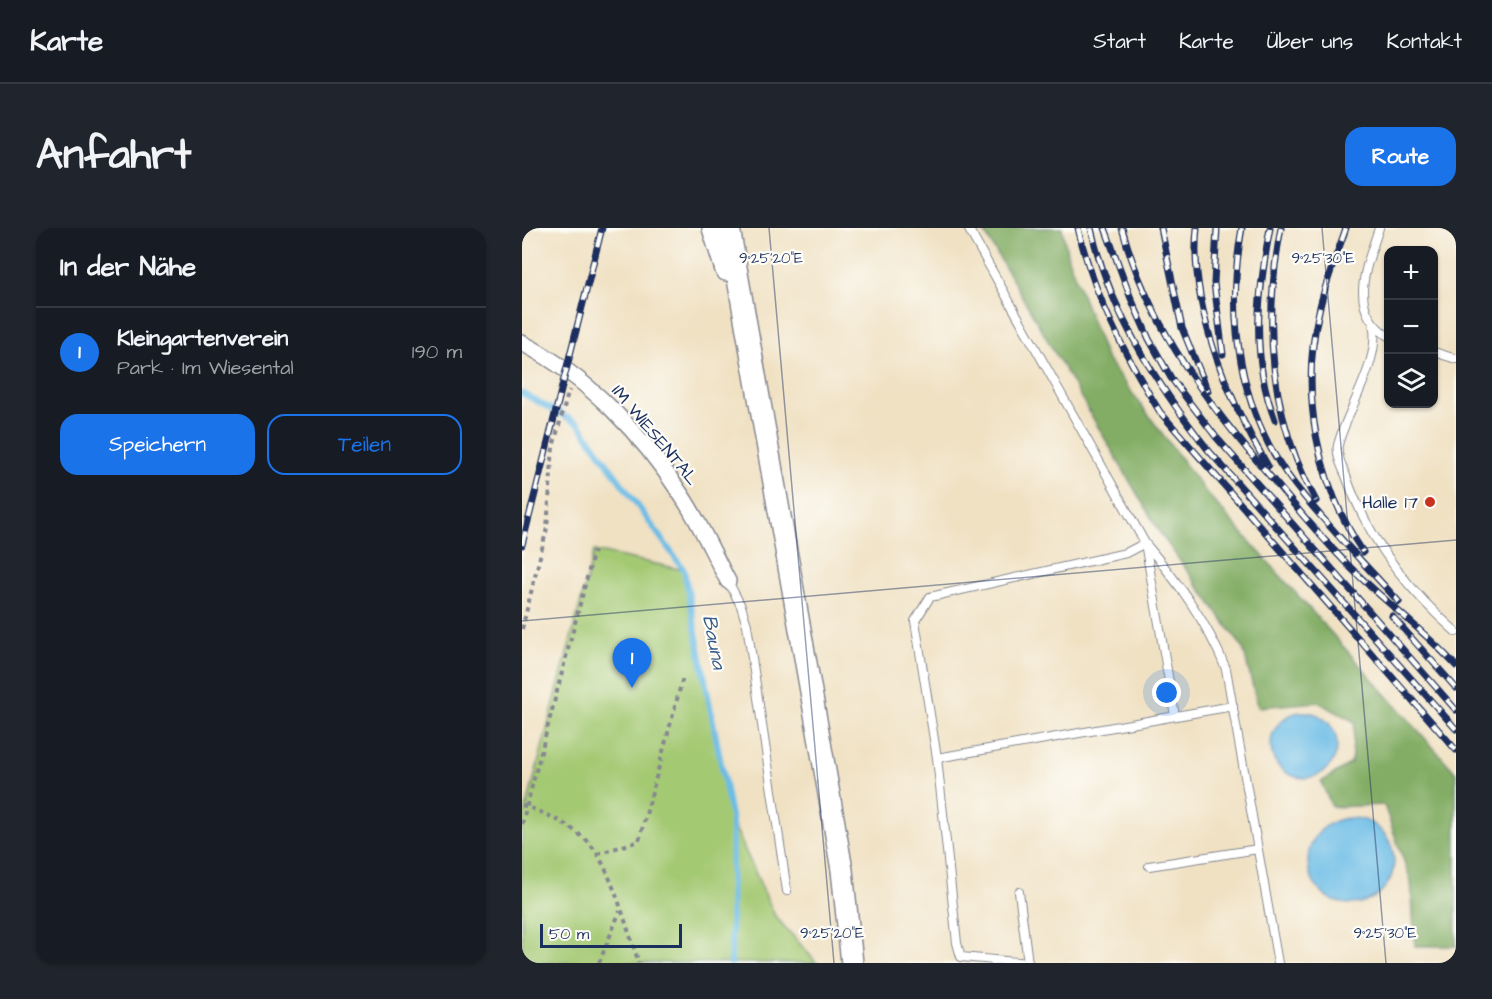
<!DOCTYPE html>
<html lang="de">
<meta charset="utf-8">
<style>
body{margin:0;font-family:"Architects Daughter",sans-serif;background:#20242c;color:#f1f3f6}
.controls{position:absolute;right:18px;top:18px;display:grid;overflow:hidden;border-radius:12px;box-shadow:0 2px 4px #0004}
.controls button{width:54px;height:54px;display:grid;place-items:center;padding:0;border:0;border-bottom:2px solid #363941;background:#171b24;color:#f1f3f6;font:30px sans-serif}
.scale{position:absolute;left:18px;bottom:15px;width:142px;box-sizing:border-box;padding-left:6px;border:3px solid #1b2f5e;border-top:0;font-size:16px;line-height:21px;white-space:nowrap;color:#1b2f5e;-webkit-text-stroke:4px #fdfcf7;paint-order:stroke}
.you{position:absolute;left:645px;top:465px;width:21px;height:21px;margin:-15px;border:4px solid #fff;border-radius:50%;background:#1a73e8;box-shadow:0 0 0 9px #1a73e833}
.badge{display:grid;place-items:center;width:39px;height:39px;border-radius:50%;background:#1a73e8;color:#fff;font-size:20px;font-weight:700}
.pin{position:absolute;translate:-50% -50px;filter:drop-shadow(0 2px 3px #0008)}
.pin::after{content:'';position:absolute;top:32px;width:21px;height:18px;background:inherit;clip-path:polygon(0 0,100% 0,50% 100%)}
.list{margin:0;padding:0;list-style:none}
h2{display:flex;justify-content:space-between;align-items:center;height:78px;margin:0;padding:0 24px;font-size:26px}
h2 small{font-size:20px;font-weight:400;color:#9ea1a6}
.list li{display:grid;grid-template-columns:39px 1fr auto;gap:18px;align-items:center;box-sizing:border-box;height:90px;padding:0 24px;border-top:2px solid #363941}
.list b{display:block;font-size:22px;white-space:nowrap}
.list p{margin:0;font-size:20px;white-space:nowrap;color:#9ea1a6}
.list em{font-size:20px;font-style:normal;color:#9ea1a6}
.actions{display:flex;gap:12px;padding:18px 24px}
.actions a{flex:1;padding:14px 0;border:2px solid #1a73e8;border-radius:18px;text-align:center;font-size:21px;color:#1a73e8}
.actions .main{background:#1a73e8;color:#fff}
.icon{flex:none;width:33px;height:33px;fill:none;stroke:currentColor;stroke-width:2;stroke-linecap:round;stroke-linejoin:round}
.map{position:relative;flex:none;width:934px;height:735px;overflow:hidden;border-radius:18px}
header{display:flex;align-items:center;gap:36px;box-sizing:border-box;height:84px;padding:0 30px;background:#171b24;border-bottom:2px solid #363941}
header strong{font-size:28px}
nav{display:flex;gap:33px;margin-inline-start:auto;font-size:21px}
.intro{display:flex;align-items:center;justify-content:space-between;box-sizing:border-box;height:144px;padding:0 36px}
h1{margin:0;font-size:42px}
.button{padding:15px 27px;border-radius:18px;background:#1a73e8;color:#fff;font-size:21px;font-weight:700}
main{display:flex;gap:36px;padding:0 36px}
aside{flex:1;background:#171b24;border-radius:18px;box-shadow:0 2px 4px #0004}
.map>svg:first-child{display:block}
.green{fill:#a4c973;stroke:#607c68;stroke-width:1.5}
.forest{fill:#83ad65;stroke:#4f6e62;stroke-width:1.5}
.water{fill:#6bbce6;stroke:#4376a2;stroke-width:1.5}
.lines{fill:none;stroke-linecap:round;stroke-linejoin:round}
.stream{stroke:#6bbce6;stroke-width:6}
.service-casing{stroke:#868890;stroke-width:10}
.minor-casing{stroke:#868890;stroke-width:18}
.secondary-casing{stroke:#868890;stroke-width:24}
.path{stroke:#868890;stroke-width:4;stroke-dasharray:4.5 4.5;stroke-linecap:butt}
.service{stroke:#fff;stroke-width:8}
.minor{stroke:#fff;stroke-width:15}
.secondary{stroke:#fff;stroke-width:21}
.rail-casing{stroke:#1b2f5e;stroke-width:7}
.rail{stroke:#fdfcf7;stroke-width:4.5;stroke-dasharray:14;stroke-linecap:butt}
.ticks{fill:none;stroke:#1b2f5e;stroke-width:1.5;stroke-opacity:0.45}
.poi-dot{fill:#c8321e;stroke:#fdfcf7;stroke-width:2}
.labels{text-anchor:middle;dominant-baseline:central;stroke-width:4.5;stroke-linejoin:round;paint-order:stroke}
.street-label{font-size:18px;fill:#1b2f5e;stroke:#fdfcf7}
.poi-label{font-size:18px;fill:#1b2f5e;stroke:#fdfcf7;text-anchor:end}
.water-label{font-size:20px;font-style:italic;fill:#335987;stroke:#fdfcf7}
.ticks-label{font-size:15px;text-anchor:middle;fill:#1b2f5e;stroke:#fdfcf7;stroke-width:4.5;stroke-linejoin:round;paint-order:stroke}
</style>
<header>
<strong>Karte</strong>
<nav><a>Start</a><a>Karte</a><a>Über uns</a><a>Kontakt</a></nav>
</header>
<div class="intro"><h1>Anfahrt</h1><a class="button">Route</a></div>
<main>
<aside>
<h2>In der Nähe<small></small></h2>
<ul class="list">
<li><span class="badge">1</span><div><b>Kleingartenverein</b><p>Park · Im Wiesental</p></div><em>190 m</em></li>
</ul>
<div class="actions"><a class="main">Speichern</a><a>Teilen</a></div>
</aside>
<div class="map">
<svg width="934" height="735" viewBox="0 0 934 735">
<rect width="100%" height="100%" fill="#fdfcf7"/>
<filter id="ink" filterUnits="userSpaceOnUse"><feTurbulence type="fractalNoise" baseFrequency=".0167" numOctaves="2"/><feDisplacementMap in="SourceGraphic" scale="12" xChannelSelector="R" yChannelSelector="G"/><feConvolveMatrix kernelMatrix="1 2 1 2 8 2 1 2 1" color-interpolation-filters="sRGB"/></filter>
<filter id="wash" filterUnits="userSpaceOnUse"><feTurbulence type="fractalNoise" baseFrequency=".008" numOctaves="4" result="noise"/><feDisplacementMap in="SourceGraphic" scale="24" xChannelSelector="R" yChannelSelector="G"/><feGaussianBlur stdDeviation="1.35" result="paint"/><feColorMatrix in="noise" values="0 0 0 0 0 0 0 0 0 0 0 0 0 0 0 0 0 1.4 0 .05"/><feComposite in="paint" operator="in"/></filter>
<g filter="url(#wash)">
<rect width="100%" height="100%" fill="#f0e1c3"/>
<path class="green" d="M72 323 162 342 210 593 253 688 295 735H0V596Z"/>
<path class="forest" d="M460 0H540L546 30 584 130 682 262 934 545V718H893L889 653 862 577 810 579 799 554 829 535 833 494 796 474 736 479 721 420 638 305Z"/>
<path class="water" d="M749 517a33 33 0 1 1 66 0a33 33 0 1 1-66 0Z
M786 633a43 43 0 1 1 86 0a43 43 0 1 1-86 0Z"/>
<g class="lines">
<path class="stream" d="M0 165 57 196 162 342 210 593 209 735"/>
</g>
</g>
<g filter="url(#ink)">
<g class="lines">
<defs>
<path id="service" d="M446 0 623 315C656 354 685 394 704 441L756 735
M857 0C845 38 824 81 866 108
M851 95C860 132 825 181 816 217 814 227 820 239 824 248 845 309 886 362 934 404
M912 124 934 131
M206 353 219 378 225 397 265 663
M415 530 711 478
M627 638 736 621
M497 664 506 735
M507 735 439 729 435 715 415 530 393 393 408 369 604 325 623 315 653 488"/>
<path id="minor" d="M0 115C66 149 120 206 160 268 178 295 191 325 206 353"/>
<path id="secondary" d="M191 0 204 42
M207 0 302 537 320 642 330 735"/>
</defs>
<use href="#service" class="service-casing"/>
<use href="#minor" class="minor-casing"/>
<use href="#secondary" class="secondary-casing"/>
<path class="path" d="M0 401 25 300 31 219 47 162
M0 577C25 585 62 603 76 627 94 658 105 701 117 735
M0 596 72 323
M75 626 117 613 161 449
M77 735 98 683"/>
<use href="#service" class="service"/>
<use href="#minor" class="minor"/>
<use href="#secondary" class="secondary"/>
<defs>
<path id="rail" d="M556 0C571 66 603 127 638 184L934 522
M569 0C587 83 635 157 687 223L934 501
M583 0 608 68 627 111 649 150 694 209 934 482
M600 0C627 99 687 178 753 254 776 282 800 310 825 336 860 372 901 401 934 438
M639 0 660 100 686 163
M675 0C667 78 706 172 746 238
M695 0 692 55 701 126
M720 0C704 88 716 185 773 257 805 298 842 335 877 374
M748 0C736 66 728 127 753 192
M759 0C741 94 747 188 794 273
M824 0C815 27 803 55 797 83 778 165 794 254 841 324
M0 317 80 0
M870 388 934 460"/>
</defs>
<use href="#rail" class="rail-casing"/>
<use href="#rail" class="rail"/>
</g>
</g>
<path class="ticks" d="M247 0 312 735M800 0 864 735M0 393 934 312"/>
<circle class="poi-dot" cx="908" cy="274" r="6"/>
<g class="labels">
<g class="street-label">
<text transform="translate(133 207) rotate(50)">IM WIESENTAL</text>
</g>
<g class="poi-label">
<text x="896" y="274">Halle 17</text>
</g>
<g class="water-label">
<text transform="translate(192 414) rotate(79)">Bauna</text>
</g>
</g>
<g class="ticks-label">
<text x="249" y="35">9°25'20"E</text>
<text x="801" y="35">9°25'30"E</text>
<text x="310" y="710">9°25'20"E</text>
<text x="863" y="710">9°25'30"E</text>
</g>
</svg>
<div class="controls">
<button>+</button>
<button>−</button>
<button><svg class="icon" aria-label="layers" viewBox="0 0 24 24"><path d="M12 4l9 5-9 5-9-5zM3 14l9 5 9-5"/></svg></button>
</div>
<div class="scale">50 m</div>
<div class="you"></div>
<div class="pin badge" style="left:110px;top:460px">1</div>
</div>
</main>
